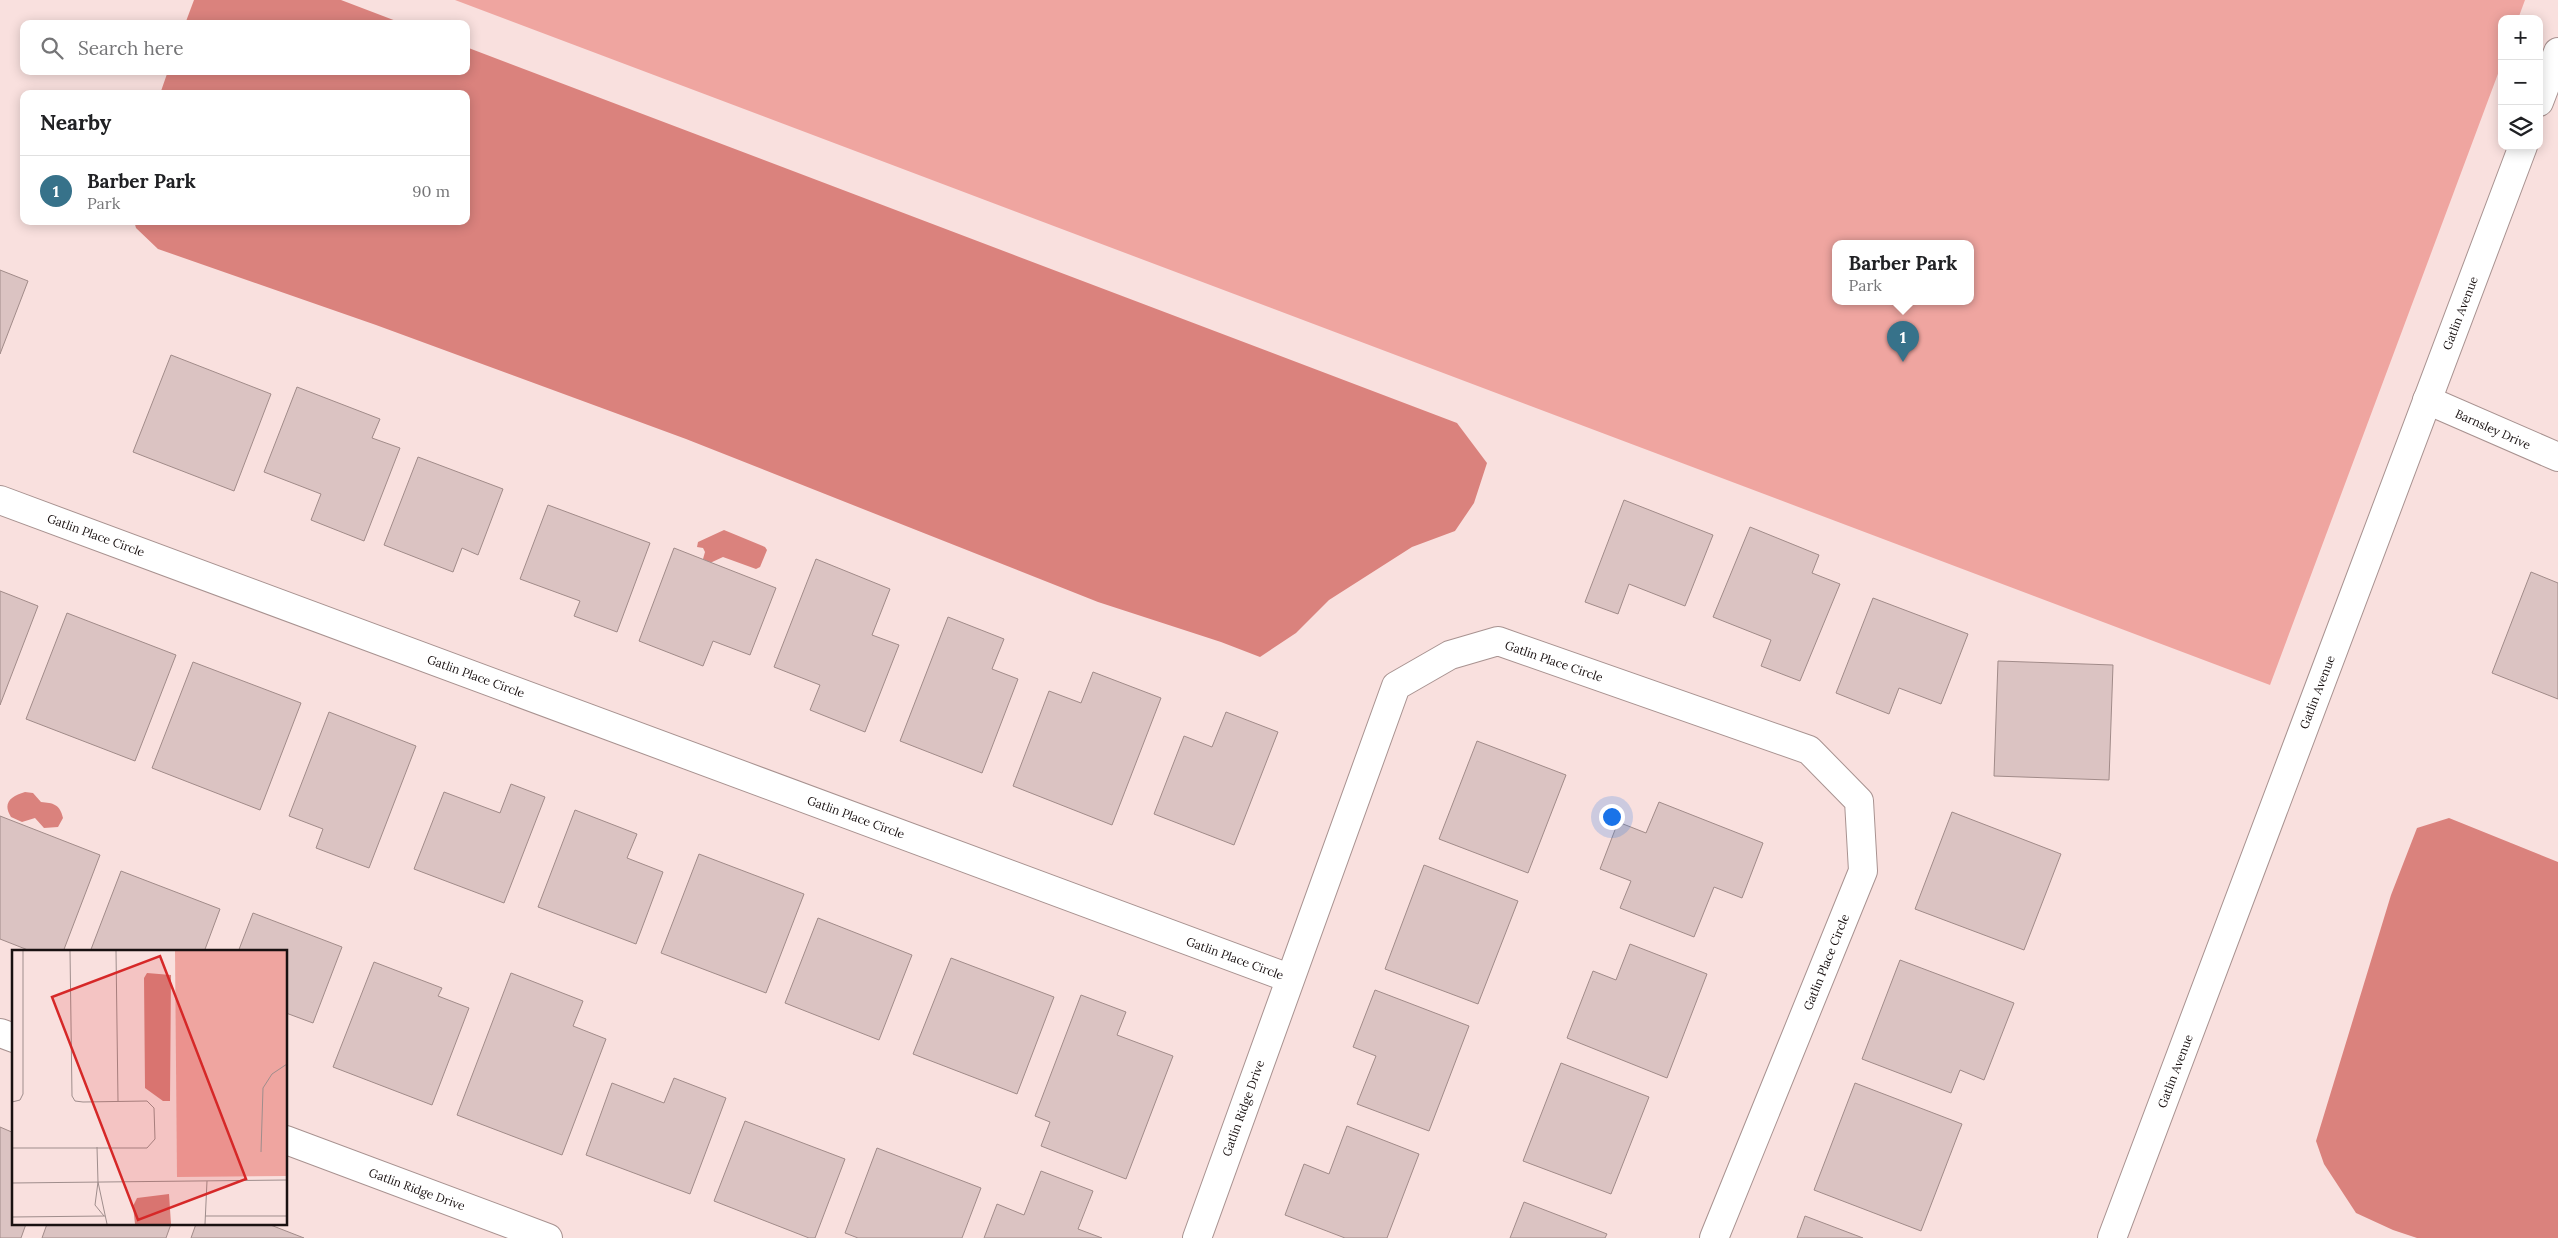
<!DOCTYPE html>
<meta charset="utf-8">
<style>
body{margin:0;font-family:Lora,serif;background:#f6f6f6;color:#202124}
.controls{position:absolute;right:15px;top:15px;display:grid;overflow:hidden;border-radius:10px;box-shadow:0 2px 12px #0003}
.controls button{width:45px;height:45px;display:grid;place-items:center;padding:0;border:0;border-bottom:1px solid #e0e0e0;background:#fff;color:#202124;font:25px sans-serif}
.you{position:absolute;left:1611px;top:816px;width:18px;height:18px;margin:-12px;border:4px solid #fff;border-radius:50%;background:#1a73e8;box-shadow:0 0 0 8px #1a73e833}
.badge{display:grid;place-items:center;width:32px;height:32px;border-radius:50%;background:#37728a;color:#fff;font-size:16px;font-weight:700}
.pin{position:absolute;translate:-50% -41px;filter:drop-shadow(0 1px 2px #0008)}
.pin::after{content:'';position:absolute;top:26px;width:18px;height:15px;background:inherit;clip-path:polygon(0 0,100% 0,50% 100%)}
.popup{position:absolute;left:1832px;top:240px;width:142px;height:65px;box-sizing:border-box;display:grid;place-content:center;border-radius:10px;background:#fff;filter:drop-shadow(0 1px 4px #0005);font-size:16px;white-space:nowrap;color:#757577}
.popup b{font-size:19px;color:#202124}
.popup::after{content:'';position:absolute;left:50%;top:100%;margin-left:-10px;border:10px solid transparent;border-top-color:#fff}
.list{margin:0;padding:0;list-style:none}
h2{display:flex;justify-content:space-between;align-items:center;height:65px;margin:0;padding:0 20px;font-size:21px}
h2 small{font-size:16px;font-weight:400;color:#757577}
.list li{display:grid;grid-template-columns:32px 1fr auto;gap:15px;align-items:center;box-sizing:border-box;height:70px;padding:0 20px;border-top:1px solid #e0e0e0}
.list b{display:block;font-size:19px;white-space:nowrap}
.list p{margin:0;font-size:16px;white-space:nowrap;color:#757577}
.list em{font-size:16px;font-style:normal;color:#757577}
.icon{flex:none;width:28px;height:28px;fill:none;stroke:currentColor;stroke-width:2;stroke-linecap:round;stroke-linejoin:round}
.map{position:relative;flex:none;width:2558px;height:1238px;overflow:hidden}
.search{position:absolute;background:#fff;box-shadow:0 2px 12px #0003;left:20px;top:20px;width:450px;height:55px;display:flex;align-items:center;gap:12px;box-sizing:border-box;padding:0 18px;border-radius:10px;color:#757577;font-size:19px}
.panel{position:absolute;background:#fff;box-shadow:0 2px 12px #0003;left:20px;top:90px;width:450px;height:135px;border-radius:10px}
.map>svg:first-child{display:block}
.green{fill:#efa5a0;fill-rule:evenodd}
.water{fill:#da827d}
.building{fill:#dbc3c2;stroke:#a18b89}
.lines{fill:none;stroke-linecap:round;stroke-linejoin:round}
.minor-casing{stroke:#a89290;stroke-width:30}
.tertiary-casing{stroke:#a89290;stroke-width:30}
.minor{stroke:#fff;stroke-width:28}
.tertiary{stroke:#fff;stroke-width:28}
.labels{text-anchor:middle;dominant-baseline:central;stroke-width:4;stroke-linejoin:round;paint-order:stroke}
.street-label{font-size:12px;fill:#191111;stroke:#fff}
.inset-road{fill:none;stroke:#9f8d8c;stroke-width:1}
.view{fill:#d62828;fill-opacity:0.15;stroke:#d62828;stroke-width:2.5}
.inset-edge{fill:none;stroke:#191111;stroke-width:2.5}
</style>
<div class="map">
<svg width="2558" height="1238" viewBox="0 0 2558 1238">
<rect width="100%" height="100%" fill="#f9e0de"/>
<path class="green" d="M455 0H2525L2518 19H2502V63L2270 685ZM1836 243H1970V301H1836Z"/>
<path class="water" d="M194 0H341L404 24H185Z
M466 47 1457 423 1487 463 1474 503 1455 531 1412 547 1329 600 1296 633 1260 657 1221 642 1098 602 686 439 376 325 158 249 136 228 134 221H466V94H160L168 71H466Z
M724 530 765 547 767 550 760 567 756 569 723 557 710 563 703 559 705 552 703 548 697 547 698 542Z
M25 792 33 793 41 802C53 803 60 804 63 818L58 827 44 828 35 818 22 822 11 817C2 803 11 796 25 792Z
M2449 818 2558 862V1238H2417L2393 1230 2356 1213 2324 1164 2316 1141 2391 895 2417 828Z"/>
<path class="building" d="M0 270 28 281 0 354Z
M171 355 271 394 234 491 133 452Z
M297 387 380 419 372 438 400 448 364 541 311 520 321 494 264 472Z
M418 457 503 489 478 555 462 548 453 572 384 545Z
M1624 500 1713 535 1685 606 1629 584 1618 614 1585 602Z
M548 505 650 543 617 632 574 616 580 601 520 579Z
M1750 527 1819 555 1812 573 1840 584 1800 681 1761 666 1771 640 1713 617Z
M674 548 776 588 750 655 713 641 703 666 639 641Z
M816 559 890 589 872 635 899 645 865 732 810 710 820 685 774 667Z
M2531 572 2558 583V699L2492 673Z
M0 591 38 606 0 705Z
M1873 598 1968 634 1941 704 1899 688 1889 714 1836 693Z
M67 613 176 655 135 761 26 719Z
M948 617 1004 639 992 669 1018 679 982 773 900 741Z
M1998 661 2113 665 2109 780 1994 776Z
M193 662 301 703 260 810 152 768Z
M1093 672 1161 698 1112 825 1013 786 1049 691 1081 703Z
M329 712 416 746 369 868 316 848 323 829 289 816Z
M1226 712 1278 732 1234 845 1154 814 1184 736 1212 747Z
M1477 741 1566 775 1528 873 1439 839Z
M511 784 545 797 504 903 414 869 444 792 500 813Z
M1659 802 1763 843 1742 898 1714 887 1694 937 1620 908 1631 881 1600 869 1618 822 1646 833Z
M575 810 637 834 627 858 663 872 636 944 538 907Z
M1952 812 2061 854 2024 950 1915 909Z
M0 816 100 855 63 952H33L0 939Z
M699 854 804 894 766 993 661 953Z
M1424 865 1518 901 1478 1004 1385 969Z
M121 871 220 909 204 952H90Z
M253 913 342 947 313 1023 286 1013V952H238Z
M818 918 912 955 879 1040 785 1003Z
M1630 944 1707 974 1667 1078 1567 1038 1593 971 1616 980Z
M951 958 1054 997 1017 1094 913 1054Z
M1900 960 2014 1003 1984 1080 1960 1070 1951 1093 1862 1059Z
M374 962 442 988 438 996 469 1008 432 1105 333 1067Z
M511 973 583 1001 573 1026 606 1039 562 1155 457 1115Z
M1375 990 1469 1026 1429 1131 1357 1104 1376 1056 1353 1047Z
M1081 995 1126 1012 1117 1035 1173 1056 1126 1179 1041 1146 1050 1122 1035 1116Z
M1561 1063 1649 1097 1611 1194 1523 1161Z
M674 1078 726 1098 690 1194 586 1155 612 1083 664 1103Z
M1855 1083 1962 1124 1921 1231 1814 1190Z
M745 1121 845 1159 815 1238H809L714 1201Z
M1347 1126 1419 1154 1387 1238H1345L1285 1215 1304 1164 1329 1174Z
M0 1127 14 1133V1224H26L21 1238H0Z
M877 1148 981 1188 962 1238H858L845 1233Z
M1041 1171 1093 1191 1078 1229 1102 1238H984L997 1204 1024 1215Z
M1524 1202 1607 1234 1605 1238H1510Z
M1805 1216 1863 1238H1797Z
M47 1224H171L166 1238H42Z
M196 1224H268L304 1238H191Z"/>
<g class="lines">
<defs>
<path id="minor" d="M2427 400 2558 457
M0 500 1289 978
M0 1033 14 1038
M286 1140 548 1238
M1197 1238 1396 686 1450 655 1498 641 1809 750 1859 801 1863 871 1714 1238"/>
<path id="tertiary" d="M2539 102 2558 52
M2112 1238 2523 146"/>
</defs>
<use href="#minor" class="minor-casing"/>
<use href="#tertiary" class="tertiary-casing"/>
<use href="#minor" class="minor"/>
<use href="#tertiary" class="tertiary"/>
</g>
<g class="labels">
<g class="street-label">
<text transform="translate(2460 313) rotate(-69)">Gatlin Avenue</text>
<text transform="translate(2493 429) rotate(24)">Barnsley Drive</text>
<text transform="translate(96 535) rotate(20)">Gatlin Place Circle</text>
<text transform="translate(1554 661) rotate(19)">Gatlin Place Circle</text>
<text transform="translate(476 676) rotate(20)">Gatlin Place Circle</text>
<text transform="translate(2317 692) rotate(-69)">Gatlin Avenue</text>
<text transform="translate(856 817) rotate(20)">Gatlin Place Circle</text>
<text transform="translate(1235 958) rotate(20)">Gatlin Place Circle</text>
<text transform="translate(1826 962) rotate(-68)">Gatlin Place Circle</text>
<text transform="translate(2175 1071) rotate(-69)">Gatlin Avenue</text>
<text transform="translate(1243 1108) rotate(-70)">Gatlin Ridge Drive</text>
<text transform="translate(417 1189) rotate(20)">Gatlin Ridge Drive</text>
</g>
</g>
<g transform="translate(12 950)">
<rect width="275" height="275" fill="#f9e0de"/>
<path d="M163 1H275V226L165 227Z" fill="#efa5a0"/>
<path d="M135 23 159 25 158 151H151L133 138 132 28ZM157 244 159 274H123L121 256 125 248Z" fill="#da827d"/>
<path class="inset-road" d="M104 1 106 151M0 152 8 150 11 144V1M85 197 86 232 95 274M0 198H135L143 189 142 158 135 151 71 152 63 151 60 146 58 1M249 202 251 138 260 124 275 114M86 232 83 255 92 266M0 233 275 230M193 266H275M0 267 93 266M193 274 195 231"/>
<path class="view" d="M148 6 234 229 126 270 40 47Z"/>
<rect width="275" height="275" class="inset-edge"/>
</g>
</svg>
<div class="controls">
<button>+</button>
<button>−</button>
<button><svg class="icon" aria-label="layers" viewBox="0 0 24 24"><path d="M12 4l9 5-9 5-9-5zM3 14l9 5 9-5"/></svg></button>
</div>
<div class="you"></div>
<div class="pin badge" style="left:1903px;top:362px">1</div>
<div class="popup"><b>Barber Park</b>Park</div>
<div class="search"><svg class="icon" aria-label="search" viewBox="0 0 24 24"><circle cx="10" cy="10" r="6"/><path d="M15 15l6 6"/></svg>Search here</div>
<section class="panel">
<h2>Nearby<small></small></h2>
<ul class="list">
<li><span class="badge">1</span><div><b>Barber Park</b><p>Park</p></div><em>90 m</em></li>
</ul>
</section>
</div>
